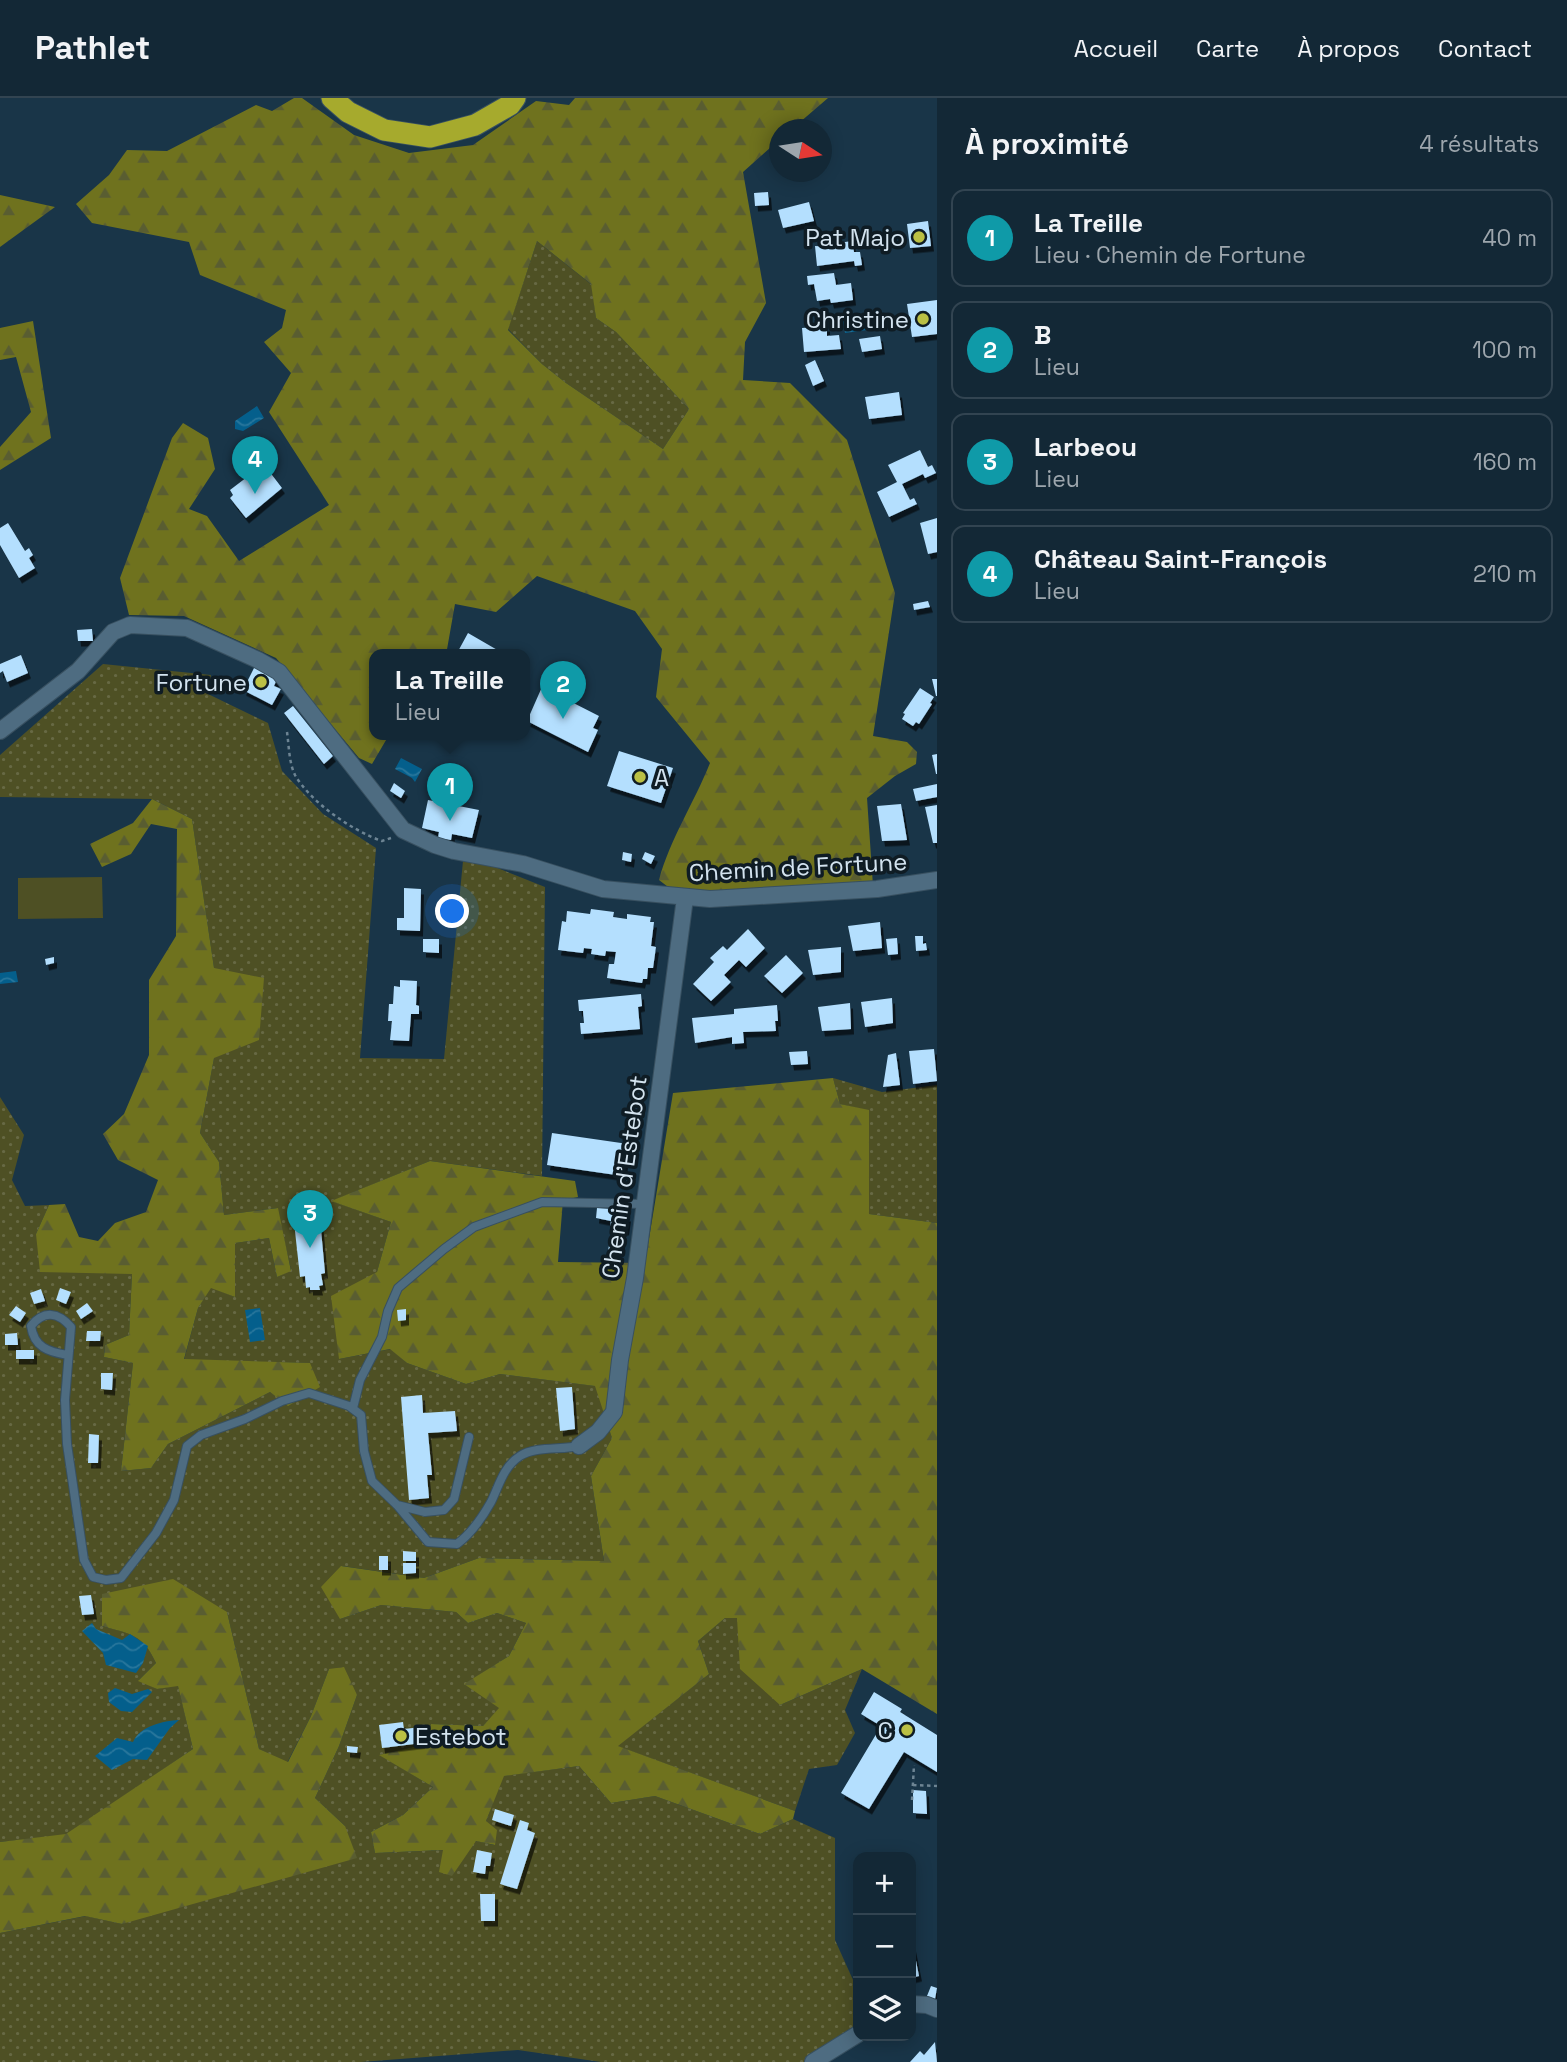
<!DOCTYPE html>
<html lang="fr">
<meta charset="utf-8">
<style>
body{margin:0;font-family:"Space Grotesk",sans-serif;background:#203442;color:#f1f3f6}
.controls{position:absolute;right:21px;bottom:21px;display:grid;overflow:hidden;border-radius:14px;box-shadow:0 4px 18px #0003}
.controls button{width:63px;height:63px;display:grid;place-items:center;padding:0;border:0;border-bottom:2px solid #324451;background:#132836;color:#f1f3f6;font:35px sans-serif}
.compass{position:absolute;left:769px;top:21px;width:63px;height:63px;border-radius:50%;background:#132836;box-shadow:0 4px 18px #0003;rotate:102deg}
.you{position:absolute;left:453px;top:814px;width:24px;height:24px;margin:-18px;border:5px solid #fff;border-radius:50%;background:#1a73e8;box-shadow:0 0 0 10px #1a73e833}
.badge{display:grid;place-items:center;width:46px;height:46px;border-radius:50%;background:#bbc044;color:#fff;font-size:23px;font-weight:700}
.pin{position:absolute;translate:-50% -58px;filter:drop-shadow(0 2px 4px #0008)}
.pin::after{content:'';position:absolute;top:37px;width:24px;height:21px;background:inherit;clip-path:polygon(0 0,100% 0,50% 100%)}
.popup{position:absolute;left:369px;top:551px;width:161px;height:91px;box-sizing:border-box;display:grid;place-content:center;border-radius:14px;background:#132836;filter:drop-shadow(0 2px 5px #0005);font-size:23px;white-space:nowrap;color:#9da6ad}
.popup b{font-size:26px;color:#f1f3f6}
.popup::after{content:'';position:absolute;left:50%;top:100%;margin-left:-14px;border:14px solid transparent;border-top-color:#132836}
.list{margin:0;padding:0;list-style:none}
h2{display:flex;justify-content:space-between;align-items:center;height:91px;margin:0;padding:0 28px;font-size:30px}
h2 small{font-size:23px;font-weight:400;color:#9da6ad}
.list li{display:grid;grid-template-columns:46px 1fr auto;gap:21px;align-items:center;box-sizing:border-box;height:98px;margin:0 14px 14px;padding:0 14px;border:2px solid #324451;border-radius:14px}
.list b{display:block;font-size:26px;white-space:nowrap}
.list p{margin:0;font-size:23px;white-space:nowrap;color:#9da6ad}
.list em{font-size:23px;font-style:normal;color:#9da6ad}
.icon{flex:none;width:38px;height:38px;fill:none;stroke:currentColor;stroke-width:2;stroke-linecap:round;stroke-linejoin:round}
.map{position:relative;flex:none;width:937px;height:1964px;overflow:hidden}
header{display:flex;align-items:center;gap:42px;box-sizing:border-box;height:98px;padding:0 35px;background:#132836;border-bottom:2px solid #324451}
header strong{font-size:33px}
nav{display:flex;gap:38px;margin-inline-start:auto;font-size:24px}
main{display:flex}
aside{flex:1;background:#132836}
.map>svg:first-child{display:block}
.grass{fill:url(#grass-dots)}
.forest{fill:url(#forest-firs);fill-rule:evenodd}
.pitch{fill:#4e5024}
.water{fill:url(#water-waves)}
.building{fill:#b4dffe;filter:url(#shadow)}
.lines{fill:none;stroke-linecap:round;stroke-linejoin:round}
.lane-casing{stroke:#385060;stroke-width:10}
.street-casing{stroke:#385060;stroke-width:18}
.highway-casing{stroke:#385060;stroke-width:23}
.path{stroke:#6d8493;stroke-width:2.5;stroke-dasharray:3.5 3.5;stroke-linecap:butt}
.lane{stroke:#4e6c81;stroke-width:8}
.street{stroke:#4e6c81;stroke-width:16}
.highway{stroke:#a6aa2d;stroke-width:21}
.poi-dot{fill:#bbc044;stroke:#0f1c24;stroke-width:2.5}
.labels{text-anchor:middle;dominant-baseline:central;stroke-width:7;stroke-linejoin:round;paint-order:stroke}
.poi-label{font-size:24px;fill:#d3e3ef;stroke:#0f1c24;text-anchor:end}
.street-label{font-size:24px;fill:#d3e3ef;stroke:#0f1c24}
</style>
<header>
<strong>Pathlet</strong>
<nav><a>Accueil</a><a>Carte</a><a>À propos</a><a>Contact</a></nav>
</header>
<main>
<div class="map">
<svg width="937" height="1964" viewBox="0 0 937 1964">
<defs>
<pattern id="grass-dots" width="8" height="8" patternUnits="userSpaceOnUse" patternTransform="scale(1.75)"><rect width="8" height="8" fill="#4e5024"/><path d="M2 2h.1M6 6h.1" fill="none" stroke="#676944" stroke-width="1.8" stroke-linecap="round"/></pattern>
<pattern id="forest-firs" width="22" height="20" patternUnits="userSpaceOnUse" patternTransform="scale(1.75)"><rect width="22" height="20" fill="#6f721e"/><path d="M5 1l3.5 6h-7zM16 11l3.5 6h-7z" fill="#595d31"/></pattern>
<pattern id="water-waves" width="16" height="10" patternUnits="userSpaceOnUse" patternTransform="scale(1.75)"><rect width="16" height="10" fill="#045f8c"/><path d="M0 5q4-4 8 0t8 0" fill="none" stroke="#28769c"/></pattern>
<filter id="shadow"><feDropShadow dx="3" dy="5.5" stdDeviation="0" flood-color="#0009"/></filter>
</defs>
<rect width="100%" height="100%" fill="#193548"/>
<path class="grass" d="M537 143 592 187 596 220 616 234 689 311 663 351 566 285 542 266 508 231Z
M103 566 211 577 208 596 268 625 282 673 323 716 376 750 360 960 444 961 463 763 490 767 545 789 542 1078 430 1063 332 1103 391 1124 377 1174 339 1261 391 1251 407 1265 466 1286 500 1276 596 1288 612 1340 591 1378 604 1463 479 1460 424 1480 342 1468 340 1521 381 1507 456 1514 468 1525 497 1515 526 1525 509 1558 465 1586 500 1610 483 1628 431 1626 426 1646 380 1657 433 1689 403 1717 371 1734 375 1755 444 1752 477 1743 494 1747 486 1723 503 1678 579 1668 611 1705 655 1698 760 1736 793 1721 835 1740V1842L858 1893V1928L807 1964H601L518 1952 361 1964H0V1835L86 1818 122 1826 345 1728 315 1700 339 1648 357 1597 329 1571 311 1618 287 1665 259 1651 227 1514 102 1528C131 1536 143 1536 156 1565L139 1582 157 1591 178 1587 193 1651 66 1737 0 1744V999L24 1037 12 1082 25 1108 49 1107 36 1136 132 1176 129 1237 105 1247 104 1259 133 1265 121 1373 151 1370 168 1346 270 1294 288 1307 310 1265 184 1262 198 1210 211 1189 235 1199V1145L269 1140 277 1179 291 1172 277 1110 224 1117 219 1064 200 1035 214 960V870L192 721 152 701 0 699V657Z
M833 980 882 994 937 987V1125L869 1116V1013L840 1006Z
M737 1519 780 1607 862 1571 845 1612 855 1635 837 1667 809 1671 795 1713 617 1648 709 1576 698 1543 725 1520Z"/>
<path class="forest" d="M294 0H302L354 37 409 55 473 47 536 3 569 7 575 0H828L792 31 780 32 779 42 743 74 766 205 745 244 743 282 790 285 847 342 895 495 873 638 907 644 917 654 916 666 895 678 867 700 873 788 676 795 659 782C670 741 694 705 710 665L656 599 662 551 635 513 537 478 496 514 455 506 446 557H375V637H389L372 666 359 660 276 560 184 518 129 517 120 480 172 340 183 325 208 340 215 371 189 411 207 418 239 463 329 407 269 314 291 275 264 244 282 230 286 212 200 177 189 144 92 125 76 106 109 77 127 52 167 53 256 7 272 13ZM537 143 591 186 596 220 616 234 689 311 663 351 566 285 542 266 508 232Z
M0 97 55 109 0 149Z
M33 223 51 340 0 372V349L31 314 16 259 0 262V230Z
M152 701 192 721 214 870 264 880 259 942 214 960 200 1035 219 1064 224 1117 278 1110 291 1173 277 1179 269 1140 235 1145V1199L211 1190 198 1210 184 1261 310 1265 320 1289 288 1308 270 1294 168 1346 151 1370 121 1373 133 1265 104 1259 105 1247 129 1237 132 1176 40 1174 36 1136 49 1107 65 1106 79 1139 98 1143 115 1125 146 1114 158 1082 118 1062 103 1036 124 1016 149 957V882L176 838 177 731 151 726 131 756 102 769 90 746 133 725Z
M833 980 840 1006 869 1012V1116L937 1125V1616L862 1571 780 1607 740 1571 737 1520H725L698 1543 709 1576 618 1648 795 1713 793 1721 760 1736 655 1698 611 1705 579 1668 504 1678 486 1723 497 1732 495 1747 476 1743 452 1778 439 1774 443 1752 375 1755 371 1734 403 1717 433 1689 379 1657 426 1646 431 1626 483 1628 499 1610 464 1586 509 1558 526 1525 497 1515 468 1525 456 1514 381 1507 340 1521 321 1489 341 1468 424 1480 479 1460 604 1463 591 1378 612 1340 595 1288 500 1276 466 1286 407 1265 390 1251 339 1261 331 1198 377 1174 391 1124 331 1103 430 1063 575 1083 578 1099 563 1102 558 1164 645 1165 673 995Z
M173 1481 227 1514 259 1651 288 1664 311 1618 329 1571 344 1569 357 1597 339 1648 315 1700 345 1728 357 1760 122 1826 85 1818 0 1835V1744L66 1736 193 1651 178 1588 157 1591 138 1583 156 1565C143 1536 130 1536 102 1528V1496Z"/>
<path class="pitch" d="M102 779 103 820 18 821V780Z"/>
<path class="water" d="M865 220 869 225 867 232 845 235 843 222Z
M257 308 264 320 243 333 235 331V323Z
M401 660 422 671 415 684 412 680 395 671Z
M16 873 18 884 0 886V875Z
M260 1210 265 1242 250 1244 245 1212Z
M92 1525 96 1531 122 1542 130 1536 148 1548 143 1565 136 1575 106 1567 103 1555 82 1533Z
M115 1590 132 1596 148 1591 152 1594 132 1614 121 1613 109 1604 108 1595Z
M179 1622 170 1630 147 1662 133 1661 112 1672 95 1658 117 1640 133 1644C140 1628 163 1623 179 1622Z"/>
<path class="building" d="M768 94 769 107 755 108 754 95Z
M809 104 814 123 783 130 778 112Z
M928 123 931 148 910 150 907 126Z
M852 143 854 154H860L862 167 855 168 854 163 817 168 815 148 832 149 831 146Z
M834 175 836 187 851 185 853 202 831 205 830 201 817 203 814 186 808 187 807 178Z
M937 202V236L912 239 907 206Z
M827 228V238L839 237 841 251 804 254 802 230Z
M880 238 882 251 862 254 859 241Z
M815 262 824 283 813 288 805 267Z
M899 294 902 317 869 321 865 299Z
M920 352 928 369 932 367 936 375 925 380 923 376 902 386 910 402 914 400 917 406 889 419 877 394 897 384 888 367Z
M269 373 282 390 246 420 230 400 233 397 230 392 251 376 255 381Z
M937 420V454L928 456 920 425Z
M8 425 25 453 29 450 33 457 29 460 35 470 19 480 0 447V430Z
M928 503 930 509 914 512 913 506Z
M92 531 93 543H78L77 532Z
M468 535 506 557H456Z
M21 557 28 575 7 584 3 573 0 575V566Z
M255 568 277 581 274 588 281 591 272 607 243 592Z
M932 581H937V598H936Z
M542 589 599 618 593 630 598 632 588 654 527 623Z
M920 590 934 599 930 605 932 606 919 626 916 624 913 628 902 621 905 616 903 615Z
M293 608 333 658 324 666 284 615Z
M619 653 673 670 661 705 607 688Z
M937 656V676H936L932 657Z
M394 685 405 693 401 700 390 693Z
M937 686V699L916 703 913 691Z
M428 702 479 712 472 740 452 736 451 742 438 740 439 734 422 730Z
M901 706 907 742 882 743 877 708Z
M937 707V745H933L925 709Z
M623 754 632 756 631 764 622 762Z
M645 754 655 758 651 766 642 761Z
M404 790 421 791 420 833 397 832V820H404Z
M591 811 614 814 613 819 627 821V816L651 819 650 824H654L651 848 656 849 653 870H648L647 881H643L642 885 607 880 609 866H614L616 854 606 853 605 858 591 856 592 851 584 850 583 855 558 852 562 823 566 824 567 813 590 816Z
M880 824 882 850 853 853 848 828Z
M748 831 765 850 746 869 739 862 724 877 731 884 711 903 693 886 714 864 710 860 723 848 727 852Z
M915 838H923V846L926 845 927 852 916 853Z
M897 840 898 856 888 857 886 841Z
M423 841H439V855L423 854Z
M841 849V874L813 877 808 852Z
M786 857 803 875 782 895 764 878Z
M54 859V865L46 867 45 861Z
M400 882 417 883 416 907 419 908V916H411L409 943 390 942 392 923H388L389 906H393L394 888 400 889Z
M641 896 642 908 638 909 640 931 581 936 580 925H584L583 913H579L578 902Z
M892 900 893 925 865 929 861 904Z
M850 905 851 931 822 933 818 909Z
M777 907 778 923H775L776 933 743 934 744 945 732 946V939L695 945 692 920 734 916V911Z
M934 951 937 983 913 986 909 953Z
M807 953 808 966 791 967 789 954Z
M896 955 900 987 883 989 888 957Z
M552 1035 628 1046 623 1078 547 1067Z
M314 1107 318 1122 320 1121 325 1175 321 1176 323 1187 319 1188 320 1192H310V1189L306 1190 305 1178 300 1179 294 1124H298L297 1115 308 1111V1108Z
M597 1110 612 1111V1115L628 1118 626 1132 623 1131 621 1153 608 1152 613 1131H610L611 1123 596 1120Z
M60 1190 71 1194 66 1206 56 1202Z
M41 1191 45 1203 34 1206 30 1195Z
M87 1205 93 1213 81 1221 76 1213Z
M16 1208 26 1215 20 1224 9 1217Z
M406 1211V1222L398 1223 397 1212Z
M87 1233H101L100 1243H86Z
M17 1235 18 1247H5V1236Z
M16 1252H34V1261H16Z
M101 1275H113L112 1292 101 1291Z
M572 1289 575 1331 560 1333 556 1290Z
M422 1297 423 1315 455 1313 457 1333 428 1335 432 1377H427L429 1400 409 1402 401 1299Z
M89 1336 99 1337 98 1365H88Z
M403 1453 416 1454V1463H403Z
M379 1458H388V1472H379Z
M403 1465H416V1475L403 1476Z
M91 1497 94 1516 82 1517 79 1498Z
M874 1594 902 1611 900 1614 937 1637V1674L904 1654 869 1711 841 1695 881 1628 861 1616Z
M403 1624 404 1631 421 1629 422 1645 382 1650 379 1627Z
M347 1648 358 1649 357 1655 347 1654Z
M913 1692 926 1693 927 1716 913 1715Z
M495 1711 514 1717 511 1728 492 1722Z
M520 1722 529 1725 527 1732 535 1735 517 1791 500 1786Z
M477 1752 492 1755 490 1768H486L485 1776 473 1774Z
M480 1796H495V1823H481Z
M911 1838 919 1878 911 1880Z
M931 1888 937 1890 935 1901 927 1898Z
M935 1944 937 1964H910L920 1953 924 1957Z"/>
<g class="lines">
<defs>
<path id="lane" d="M68 1257C48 1254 34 1249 31 1228 44 1212 58 1214 71 1229L65 1302 67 1346 84 1462 93 1479 106 1482 121 1480 156 1435 174 1402 187 1348 201 1337 245 1321 282 1303 309 1295 349 1308 361 1317 364 1353 372 1383 397 1407 425 1414 444 1412 454 1401 469 1339
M353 1310 360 1282 382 1239 388 1213 398 1190 444 1151 474 1129 542 1104 644 1106
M397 1407 428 1444 457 1446C472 1435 482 1420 491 1404 499 1388 503 1369 520 1358 535 1348 561 1352 579 1348"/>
<path id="street" d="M0 633 78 573 113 534 130 527 187 530 258 562 279 574 403 732 435 747 454 753 523 766 603 791 710 801 877 791 937 782
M579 1348 598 1334 614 1314 620 1262 635 1180 685 800
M911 1906 927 1907 937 1911
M813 1964 858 1936"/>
<path id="highway" d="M332 0 348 14 384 32 430 39 475 27 510 7 515 0"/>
</defs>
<use href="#lane" class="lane-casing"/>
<use href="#street" class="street-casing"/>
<use href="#highway" class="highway-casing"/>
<path class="path" d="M287 634C289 648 289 665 295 677 311 705 353 733 382 743L391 740
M913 1687 937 1688
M912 1702 914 1667"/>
<use href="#lane" class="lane"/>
<use href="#street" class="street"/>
<use href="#highway" class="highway"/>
</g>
<g class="poi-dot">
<circle cx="919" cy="139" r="7"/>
<circle cx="923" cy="221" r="7"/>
<circle cx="261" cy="584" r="7"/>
<circle cx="640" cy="679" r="7"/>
<circle cx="907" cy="1632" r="7"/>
<circle cx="401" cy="1638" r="7"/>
</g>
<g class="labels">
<g class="poi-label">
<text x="905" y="139">Pat Majo</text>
<text x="909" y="221">Christine</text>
<text x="247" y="584">Fortune</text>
<text x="654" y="679" text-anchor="start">A</text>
<text x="893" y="1632">C</text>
<text x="415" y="1638" text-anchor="start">Estebot</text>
</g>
<g class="street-label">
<text transform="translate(798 769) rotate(-3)">Chemin de Fortune</text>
<text transform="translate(624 1079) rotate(-82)">Chemin d'Estebot</text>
</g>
</g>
</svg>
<div class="controls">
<button>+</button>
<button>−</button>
<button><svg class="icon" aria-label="layers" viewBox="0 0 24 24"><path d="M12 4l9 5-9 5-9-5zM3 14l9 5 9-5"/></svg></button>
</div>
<svg class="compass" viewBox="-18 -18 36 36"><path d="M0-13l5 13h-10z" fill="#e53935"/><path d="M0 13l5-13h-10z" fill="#9da6ad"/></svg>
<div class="you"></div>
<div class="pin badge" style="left:450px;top:723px;background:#0f9aa8">1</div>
<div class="popup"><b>La Treille</b>Lieu</div>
<div class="pin badge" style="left:563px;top:621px;background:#0f9aa8">2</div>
<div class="pin badge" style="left:310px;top:1150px;background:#0f9aa8">3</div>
<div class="pin badge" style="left:255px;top:396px;background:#0f9aa8">4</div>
</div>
<aside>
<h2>À proximité<small>4 résultats</small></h2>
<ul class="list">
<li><span class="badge" style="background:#0f9aa8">1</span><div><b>La Treille</b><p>Lieu · Chemin de Fortune</p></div><em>40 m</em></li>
<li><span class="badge" style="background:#0f9aa8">2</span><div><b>B</b><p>Lieu</p></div><em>100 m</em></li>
<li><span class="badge" style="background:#0f9aa8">3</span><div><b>Larbeou</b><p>Lieu</p></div><em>160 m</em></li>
<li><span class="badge" style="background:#0f9aa8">4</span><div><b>Château Saint-François</b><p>Lieu</p></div><em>210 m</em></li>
</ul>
</aside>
</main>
